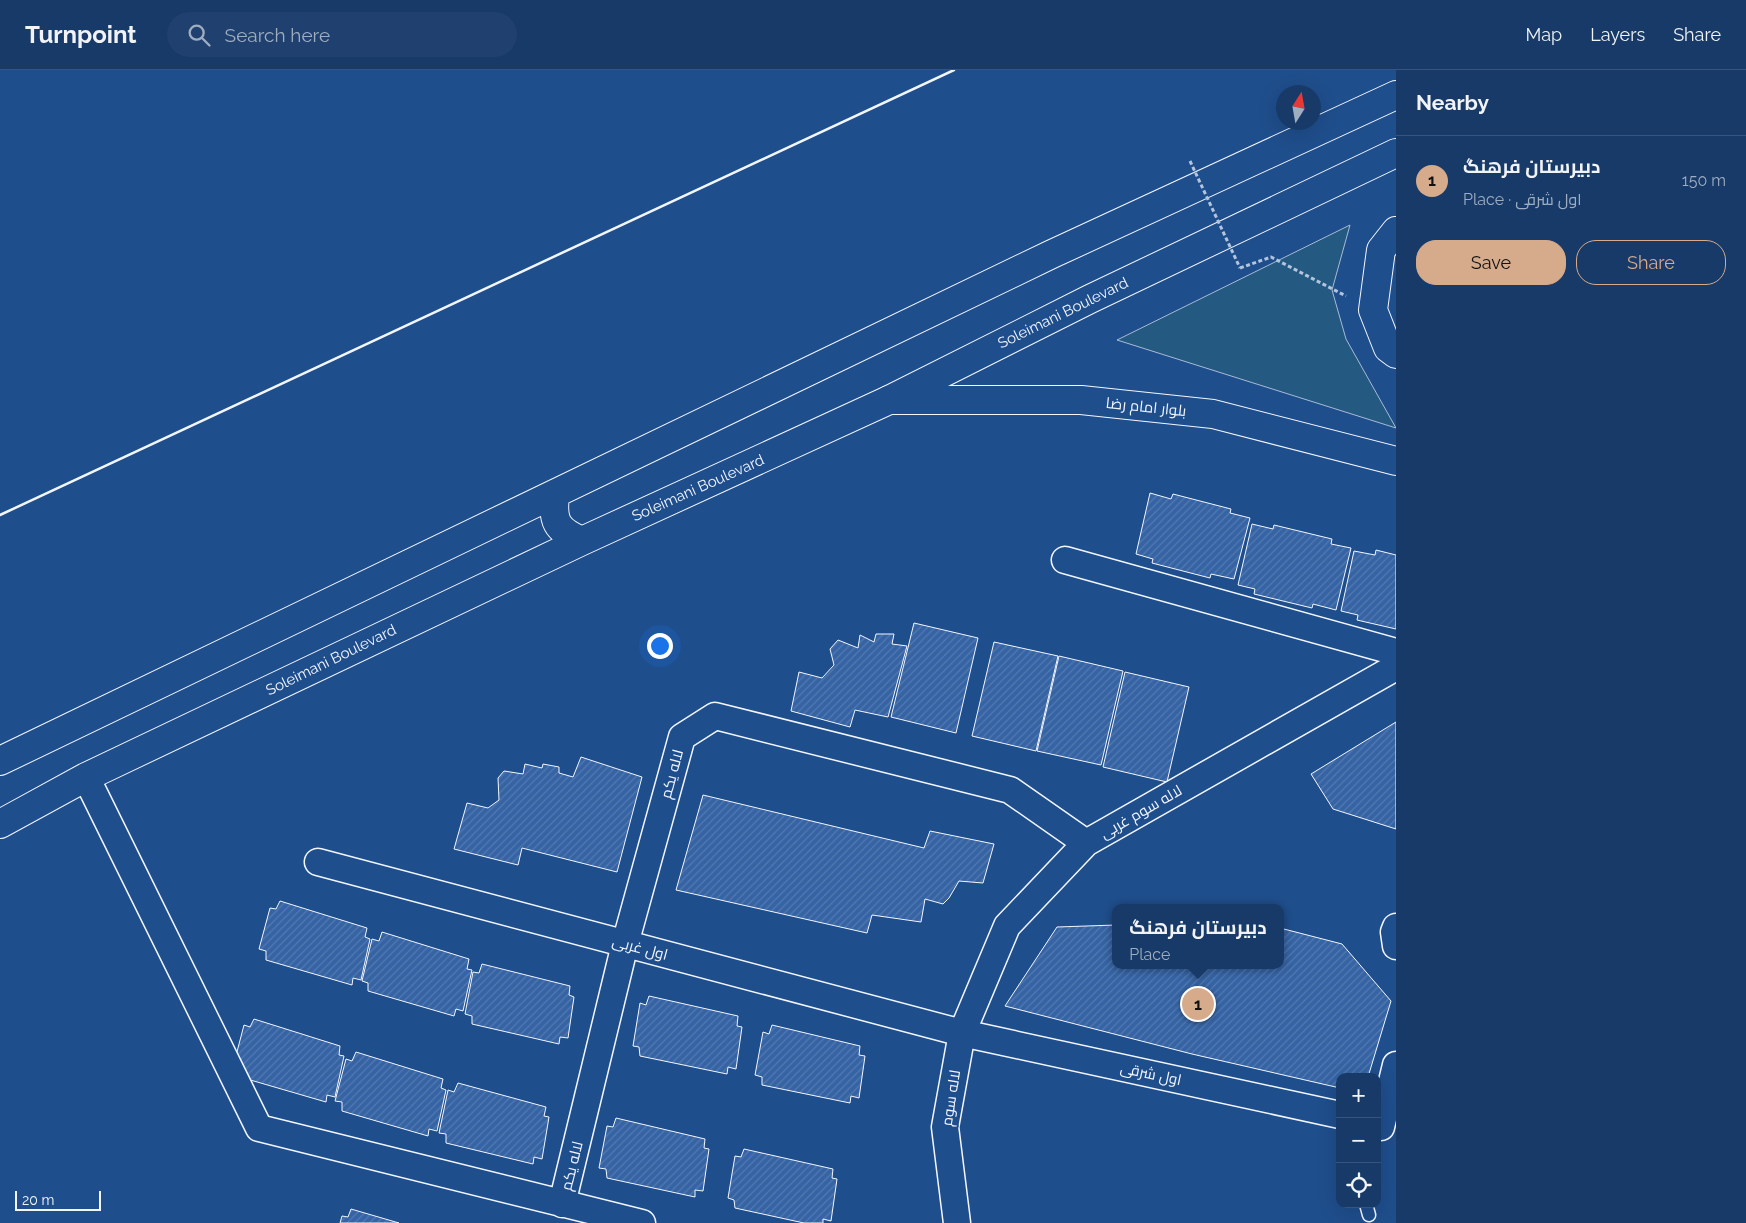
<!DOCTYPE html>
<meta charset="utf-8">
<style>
body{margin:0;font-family:Raleway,Cairo,sans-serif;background:#20416f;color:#f1f3f6}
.controls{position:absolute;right:15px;bottom:15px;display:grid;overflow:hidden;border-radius:10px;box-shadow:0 5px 20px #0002}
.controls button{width:45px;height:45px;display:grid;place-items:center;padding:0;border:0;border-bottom:1px solid #36547d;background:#173a69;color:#f1f3f6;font:25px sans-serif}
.compass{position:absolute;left:1276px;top:15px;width:45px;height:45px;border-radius:50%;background:#173a69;box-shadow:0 5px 20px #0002;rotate:11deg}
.scale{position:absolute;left:15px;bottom:12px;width:86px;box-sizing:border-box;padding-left:5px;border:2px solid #f2f6ff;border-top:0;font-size:14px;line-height:18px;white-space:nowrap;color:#f2f6ff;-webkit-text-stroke:4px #1f4e8c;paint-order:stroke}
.you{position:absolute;left:659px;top:575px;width:18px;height:18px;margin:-12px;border:4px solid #fff;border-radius:50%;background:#1a73e8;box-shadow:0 0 0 8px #1a73e833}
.badge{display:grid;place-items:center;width:32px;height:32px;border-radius:50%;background:#d6ab8b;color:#111;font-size:16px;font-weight:700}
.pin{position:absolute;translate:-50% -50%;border:2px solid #fff;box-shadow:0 1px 5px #0006}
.popup{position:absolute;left:1112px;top:834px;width:172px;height:65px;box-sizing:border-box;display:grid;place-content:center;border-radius:10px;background:#173a69;filter:drop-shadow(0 1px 4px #0005);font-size:16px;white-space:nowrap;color:#9eadc0}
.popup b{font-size:19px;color:#f1f3f6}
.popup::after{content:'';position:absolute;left:50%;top:100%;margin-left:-10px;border:10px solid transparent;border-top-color:#173a69}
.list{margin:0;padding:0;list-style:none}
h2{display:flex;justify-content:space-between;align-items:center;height:65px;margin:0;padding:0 20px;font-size:21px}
h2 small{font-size:16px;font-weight:400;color:#9eadc0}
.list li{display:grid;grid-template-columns:32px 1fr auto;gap:15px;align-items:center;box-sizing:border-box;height:90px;padding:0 20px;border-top:1px solid #36547d}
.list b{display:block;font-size:19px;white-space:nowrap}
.list p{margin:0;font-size:16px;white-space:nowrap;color:#9eadc0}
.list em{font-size:16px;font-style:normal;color:#9eadc0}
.actions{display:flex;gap:10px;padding:15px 20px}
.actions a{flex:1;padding:11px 0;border:1px solid #d6ab8b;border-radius:20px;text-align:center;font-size:18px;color:#d6ab8b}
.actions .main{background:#d6ab8b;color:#111}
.icon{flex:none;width:28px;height:28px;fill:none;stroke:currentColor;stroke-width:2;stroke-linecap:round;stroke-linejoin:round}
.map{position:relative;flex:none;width:1396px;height:1153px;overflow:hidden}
header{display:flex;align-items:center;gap:30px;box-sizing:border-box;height:70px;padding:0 25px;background:#173a69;border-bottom:1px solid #36547d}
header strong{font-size:24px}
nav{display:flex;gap:28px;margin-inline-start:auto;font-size:18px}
.search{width:350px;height:45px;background:#20416f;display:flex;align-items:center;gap:12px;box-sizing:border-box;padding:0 18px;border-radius:28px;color:#9eadc0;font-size:19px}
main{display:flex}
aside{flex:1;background:#173a69}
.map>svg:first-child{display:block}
.green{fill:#245a82;stroke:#a8bbd7}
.building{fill:url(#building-hatch);stroke:#f2f6ff}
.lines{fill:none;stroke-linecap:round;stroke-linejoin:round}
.lane-casing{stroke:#f2f6ff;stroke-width:15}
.street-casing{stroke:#f2f6ff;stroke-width:29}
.secondary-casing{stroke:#f2f6ff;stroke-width:30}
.primary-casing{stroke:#f2f6ff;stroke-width:30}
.path{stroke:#b3c4dc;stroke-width:3;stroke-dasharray:4 2.5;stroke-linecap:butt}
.lane{stroke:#1f4e8c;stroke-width:12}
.street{stroke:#1f4e8c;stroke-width:26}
.secondary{stroke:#1f4e8c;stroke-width:28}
.primary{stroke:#1f4e8c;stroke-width:28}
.path-bridge{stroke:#b3c4dc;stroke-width:3;stroke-dasharray:4 2.5;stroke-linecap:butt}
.wall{stroke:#f2f6ff;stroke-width:2.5}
.labels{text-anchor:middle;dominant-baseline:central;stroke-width:4;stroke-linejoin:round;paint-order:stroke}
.street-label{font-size:15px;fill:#f2f6ff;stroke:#1f4e8c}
</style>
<header>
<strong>Turnpoint</strong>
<div class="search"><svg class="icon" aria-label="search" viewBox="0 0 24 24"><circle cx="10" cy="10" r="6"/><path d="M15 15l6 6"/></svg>Search here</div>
<nav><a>Map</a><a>Layers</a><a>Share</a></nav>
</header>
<main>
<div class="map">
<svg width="1396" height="1153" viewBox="0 0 1396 1153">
<defs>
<pattern id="building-hatch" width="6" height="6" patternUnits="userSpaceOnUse" patternTransform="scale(1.25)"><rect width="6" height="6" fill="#3563a3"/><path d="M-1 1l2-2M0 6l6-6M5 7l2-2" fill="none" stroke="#537ab1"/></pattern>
</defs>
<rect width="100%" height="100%" fill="#1f4e8c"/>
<path class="green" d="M1350 155 1332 220 1346 269 1396 358 1117 270Z"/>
<path class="building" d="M1150 423 1171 429 1173 424 1231 439 1230 443 1250 448 1234 509 1211 504 1210 508 1152 493 1153 489 1136 484Z
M1252 454 1273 459 1274 455 1332 469 1331 474 1351 478 1336 540 1313 534 1312 538 1254 524 1255 519 1238 515Z
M1376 480 1396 485V559L1357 550 1358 545 1341 541 1354 481 1375 485Z
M914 553 978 568 956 663 891 647Z
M876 564H894L892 574 907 576 888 647 855 640 850 657 791 641 799 602 822 608 834 595 830 579 838 570 858 578 860 565 874 572Z
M994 572 1058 586 1036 681 972 666Z
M1059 586 1123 601 1101 695 1037 681Z
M1125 602 1189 617 1167 712 1103 697Z
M1396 652V759L1333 739 1311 704Z
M581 687 642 707 617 802 522 778 518 795 454 779 467 733 488 738 499 730 498 708 504 701 523 704 525 694 542 698 543 694 559 697V703L573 707Z
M703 725 924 778 930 761 994 774 983 813 959 811 949 828 943 834 925 829 921 852 872 845 867 863 676 820Z
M280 831 367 858 365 867 370 869 361 910 353 908 352 915 266 890V881L259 879 270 838 276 839Z
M1116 855V895H1280V858L1342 874 1391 931 1368 1007H1340V1018L1192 984 1005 936 1057 857Z
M382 862 469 889 467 899 472 900 463 941 456 939 454 946 368 921V913L362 911 372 869 379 871Z
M482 894 570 916 569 925 574 927 568 968 560 967 559 974 472 954V946L465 944 473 902 479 903Z
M649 926 738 946 737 956 742 957 736 999 728 997 727 1004 640 986 639 977 633 976 640 933 646 935Z
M254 949 340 976 339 985 344 986 335 1027 327 1025 326 1032 240 1007 233 997 244 955 250 957Z
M772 955 860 976 859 985 865 986 859 1028 851 1026 850 1033 762 1015V1007L755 1005 763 962 769 964Z
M356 982 443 1009 441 1018 446 1020 437 1061 429 1059 428 1066 342 1041V1032L335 1031 346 989 352 991Z
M458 1013 546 1037 544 1046 549 1047 542 1089 534 1087 533 1094 446 1073V1064L439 1063 448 1020 454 1022Z
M616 1048 705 1069 704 1078 709 1079 703 1121 695 1120V1127L607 1108 606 1099 599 1098 607 1056 613 1057Z
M744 1079 833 1099 832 1108 837 1109 831 1151 823 1149V1153H804L735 1138 734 1130 728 1128 735 1086 741 1087Z
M351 1139 399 1153H340L342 1146 348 1147Z"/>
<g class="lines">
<defs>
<path id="lane" d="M1366 1134 1369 1145"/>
<path id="street" d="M1065 490 1396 582
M86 707 259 1058 642 1153
M318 792 962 963 1340 1045
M1396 857 1394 862 1396 876
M1381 1057 1396 995
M562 1134 625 874 682 667 715 646 1010 720 1086 773
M957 1153 945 1057 962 963 1007 856 1086 773 1396 597"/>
<path id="secondary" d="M1396 161 1381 180 1373 240 1388 278 1396 284
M889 330H1081L1213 344 1396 391"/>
<path id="primary" d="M555 424C552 451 556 460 582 471
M0 691 1052 184 1396 25
M0 754 86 707 582 471 889 330 1090 229 1396 83"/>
</defs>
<use href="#lane" class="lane-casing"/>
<use href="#street" class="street-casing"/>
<use href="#secondary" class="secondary-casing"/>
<use href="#primary" class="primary-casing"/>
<path class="path" d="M1240 198 1271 187 1346 226"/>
<use href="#lane" class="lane"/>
<use href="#street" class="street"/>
<use href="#secondary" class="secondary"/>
<use href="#primary" class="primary"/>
<path class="path-bridge" d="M1190 91 1240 198"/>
<path class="wall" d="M0 445 954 0"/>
</g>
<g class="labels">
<g class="street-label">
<text transform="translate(1063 243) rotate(-26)">Soleimani Boulevard</text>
<text transform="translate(1146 337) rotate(6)">بلوار امام رضا</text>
<text transform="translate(698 418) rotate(-24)">Soleimani Boulevard</text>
<text transform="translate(331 590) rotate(-26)">Soleimani Boulevard</text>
<text transform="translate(672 704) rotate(-75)">لاله یکم</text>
<text transform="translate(1141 742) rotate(-30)">لاله سوم غربی</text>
<text transform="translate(640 878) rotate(15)">اول غربی</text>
<text transform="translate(1151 1004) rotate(12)">اول شرقی</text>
<text transform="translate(951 1028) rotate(-81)">لاله سوم</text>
<text transform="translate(572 1096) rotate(-76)">لاله یکم</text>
</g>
</g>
</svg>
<div class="controls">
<button>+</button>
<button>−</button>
<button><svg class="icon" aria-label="locate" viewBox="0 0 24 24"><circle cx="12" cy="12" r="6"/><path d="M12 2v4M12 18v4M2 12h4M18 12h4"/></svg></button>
</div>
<svg class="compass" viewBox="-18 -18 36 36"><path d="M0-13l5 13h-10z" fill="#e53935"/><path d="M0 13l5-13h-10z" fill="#9eadc0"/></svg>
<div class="scale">20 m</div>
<div class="you"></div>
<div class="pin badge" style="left:1198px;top:934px">1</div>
<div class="popup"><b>دبیرستان فرهنگ</b>Place</div>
</div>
<aside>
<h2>Nearby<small></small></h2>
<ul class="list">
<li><span class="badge">1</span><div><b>دبیرستان فرهنگ</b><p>Place · اول شرقی</p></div><em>150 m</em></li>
</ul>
<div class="actions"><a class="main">Save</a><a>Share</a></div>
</aside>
</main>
